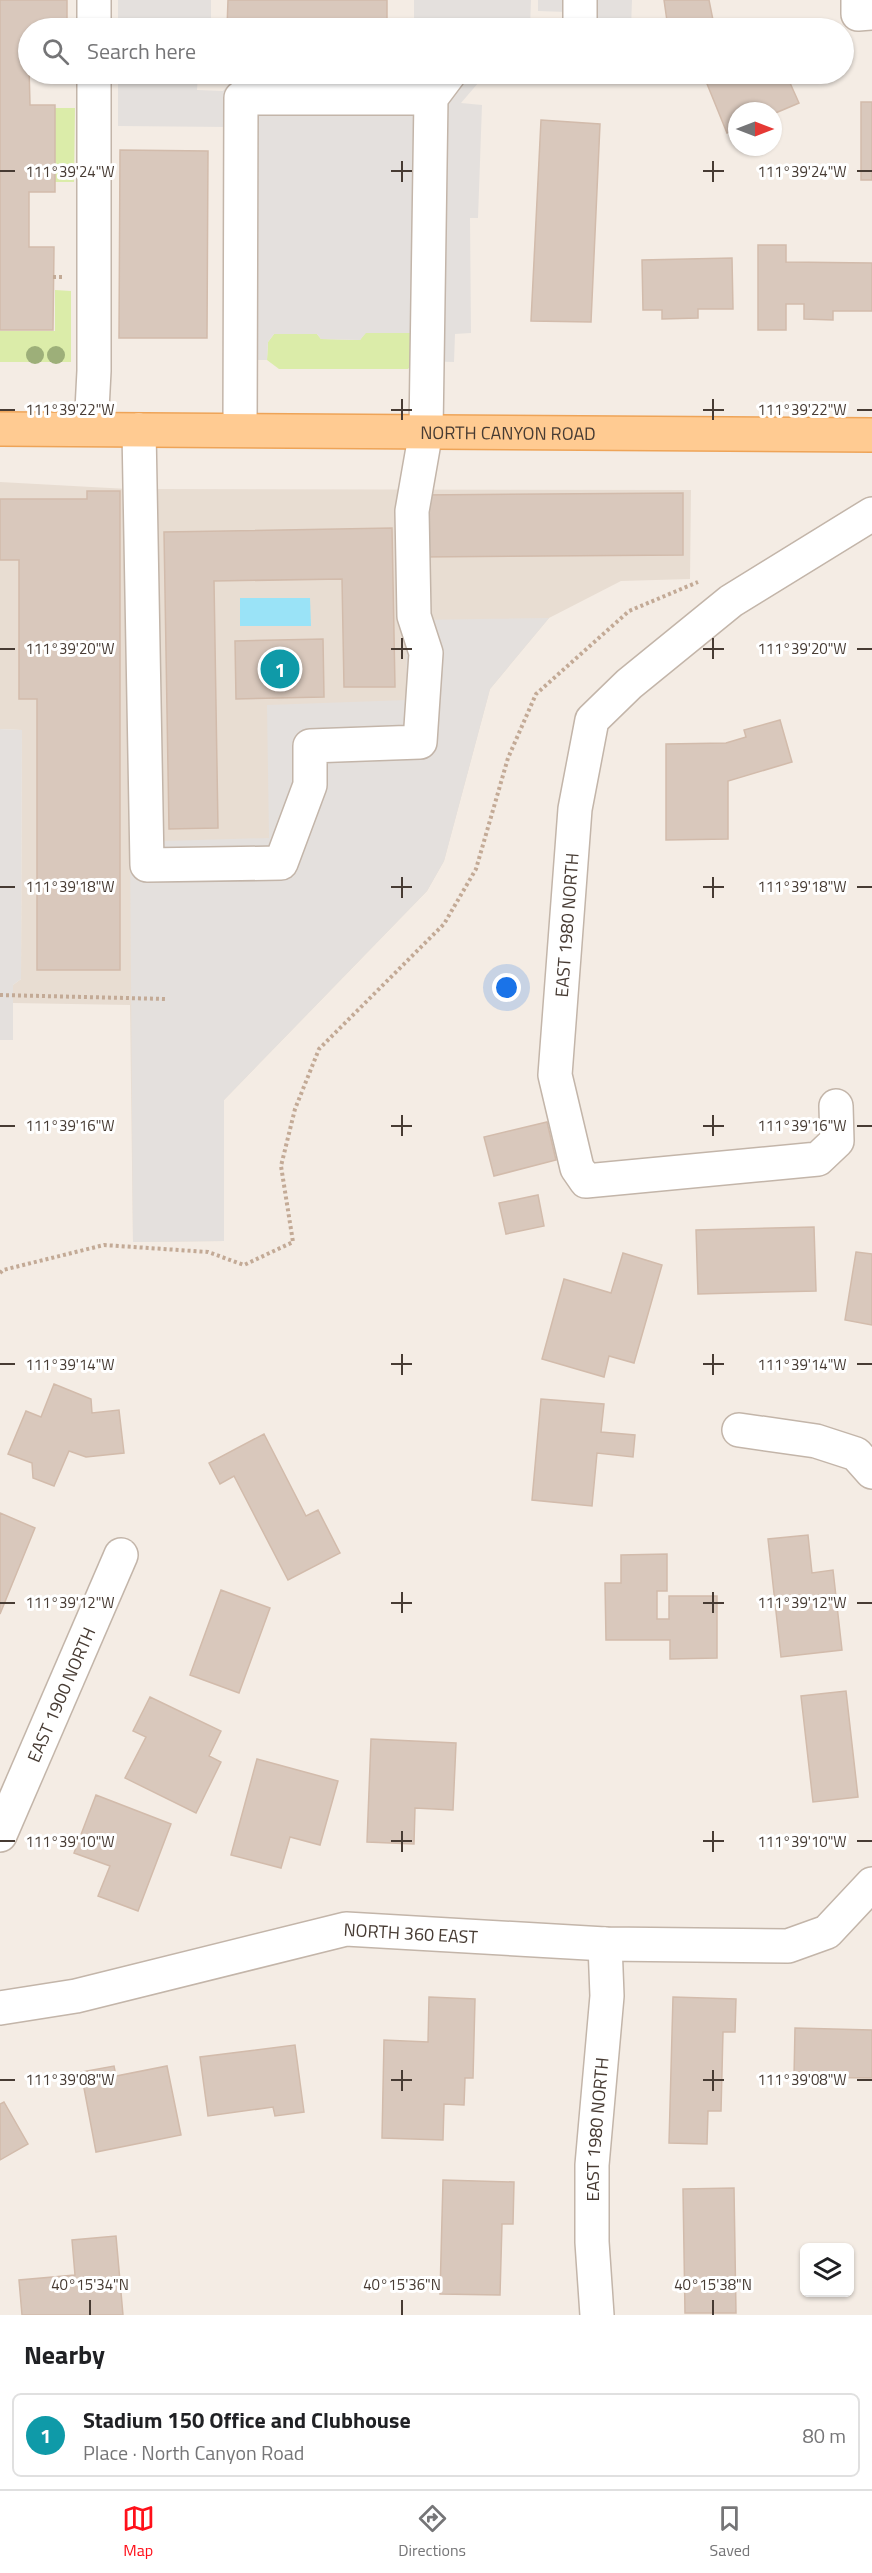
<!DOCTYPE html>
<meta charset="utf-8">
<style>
body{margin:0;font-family:"Titillium Web",sans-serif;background:#f6f6f6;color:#202124}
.controls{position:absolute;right:18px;bottom:18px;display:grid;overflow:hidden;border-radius:9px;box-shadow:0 2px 4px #0004}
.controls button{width:54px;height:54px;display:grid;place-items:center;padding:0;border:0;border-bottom:2px solid #e0e0e0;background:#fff;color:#202124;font:30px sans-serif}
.compass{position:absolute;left:728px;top:102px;width:54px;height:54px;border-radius:50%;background:#fff;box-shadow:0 2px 4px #0004;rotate:90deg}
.you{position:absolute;left:507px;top:988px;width:21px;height:21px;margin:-15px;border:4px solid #fff;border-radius:50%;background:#1a73e8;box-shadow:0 0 0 9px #1a73e833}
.badge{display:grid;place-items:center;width:39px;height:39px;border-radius:50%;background:#ff101a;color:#fff;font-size:20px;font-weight:700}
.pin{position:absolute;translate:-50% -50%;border:3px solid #fff;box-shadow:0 2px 6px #0006}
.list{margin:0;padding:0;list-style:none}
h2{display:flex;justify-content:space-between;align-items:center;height:78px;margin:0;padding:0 24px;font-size:26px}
h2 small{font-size:20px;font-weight:400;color:#757577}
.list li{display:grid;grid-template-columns:39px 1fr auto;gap:18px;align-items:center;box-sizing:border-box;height:84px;margin:0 12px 12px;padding:0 12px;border:2px solid #e0e0e0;border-radius:9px}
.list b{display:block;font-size:22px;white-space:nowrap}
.list p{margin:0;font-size:20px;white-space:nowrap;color:#757577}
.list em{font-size:20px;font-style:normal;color:#757577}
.icon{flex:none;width:33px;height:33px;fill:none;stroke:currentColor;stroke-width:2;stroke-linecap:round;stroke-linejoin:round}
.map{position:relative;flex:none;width:872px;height:2315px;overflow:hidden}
.search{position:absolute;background:#fff;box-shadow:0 2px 4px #0004;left:18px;right:18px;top:18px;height:66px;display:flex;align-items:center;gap:15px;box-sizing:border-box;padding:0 21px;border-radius:33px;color:#757577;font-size:22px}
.sheet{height:174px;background:#fff}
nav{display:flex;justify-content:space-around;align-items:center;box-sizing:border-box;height:84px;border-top:2px solid #e0e0e0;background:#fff;font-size:16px;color:#757577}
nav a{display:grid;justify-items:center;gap:3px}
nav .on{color:#ff101a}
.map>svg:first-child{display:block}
.residential{fill:#e8ddd2}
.green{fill:#dbeca9}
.parking{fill:#e4e0dd}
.water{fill:#9ae3f7}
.building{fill:#d9c8bc;stroke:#d2bbab;stroke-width:1.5}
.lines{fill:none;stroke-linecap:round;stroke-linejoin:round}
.minor-casing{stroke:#c3b5a9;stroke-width:36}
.major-casing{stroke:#eea458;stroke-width:36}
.path{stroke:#c3aa96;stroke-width:4;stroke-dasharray:3 3;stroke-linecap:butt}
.minor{stroke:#fff;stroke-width:33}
.major{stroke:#ffcb92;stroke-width:33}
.tree{fill:#9daf79}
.ticks{fill:none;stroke:#473b33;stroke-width:2}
.labels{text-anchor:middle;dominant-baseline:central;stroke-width:6;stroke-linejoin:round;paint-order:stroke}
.street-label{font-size:18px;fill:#473b33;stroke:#fff}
.ticks-label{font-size:15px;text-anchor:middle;fill:#473b33;stroke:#fff;stroke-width:6;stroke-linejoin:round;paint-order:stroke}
</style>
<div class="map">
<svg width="872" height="2315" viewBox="0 0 872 2315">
<rect width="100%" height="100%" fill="#f4ece4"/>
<path class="residential" d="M0 482 128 489 691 490 690 579 621 581 549 618 490 689 444 861 427 891 224 1100V1241L133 1242 130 1005 13 1003V985L21 979 22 730 0 729Z"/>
<path class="green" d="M55 108H75L74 182H55Z
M55 290 71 291V362H0V331H55Z
M365 333H412L416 361 408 369H279L267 360 268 342 274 334H317L321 339 360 340Z"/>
<path class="parking" d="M118 0H211V28H118Z
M414 0H531L530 28H545H414Z
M538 0H632L631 28H567V12L538 11Z
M118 74H198L197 90 223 91 237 74H243L248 77 249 74H402L403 82H418L434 74H611V76L485 75 461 103 482 105 478 218H470L471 333 455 334 454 362 416 361 412 333H366L360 340 321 339 317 334H274L268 342 267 360H226L228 127 118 126Z
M549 618 490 689 444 861 427 891 224 1100V1241L133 1242 130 842 269 838 267 705 407 700 406 626 416 620Z
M0 729 22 730 21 979 13 985V1040H0Z"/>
<path class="water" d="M240 598H310L311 626H240Z"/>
<path class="building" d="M0 0H67V28H28L30 105H55V192H29V247H54L53 330H0Z
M228 0H387V28H227Z
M664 0H709L713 20 668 28Z
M703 74H786L799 103 773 114V111H737V129L727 133Z
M861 102H872V180H861Z
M541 120 600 124 591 322 531 321Z
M120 150 208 151 207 338H119Z
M758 245H786V262L872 263V311H833V320L804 319V304H786V330H758Z
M732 258 733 309H698V318L662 319V310H643L642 260Z
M87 491H120V970H37V699H19V560H0V499H87Z
M683 493V555L420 557 419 495Z
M392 528 395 687H344L342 579 214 581 218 828 169 829 164 532Z
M323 639 324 697 236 699 235 641Z
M780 720 792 762 728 781V839L666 840V744L726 743 746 737 744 730Z
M547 1122 556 1160 494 1176 484 1137Z
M538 1195 544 1226 506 1234 499 1203Z
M814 1227 816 1291 698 1294 696 1230Z
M856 1252 872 1254V1325L845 1320Z
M623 1253 662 1265 634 1363 609 1356 604 1377 542 1359 564 1279 611 1293Z
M54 1384 91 1399 92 1413 119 1410 124 1453 86 1457 69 1451 54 1486 33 1478 32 1463 8 1454 26 1411 41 1417Z
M541 1399 604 1404 601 1432 635 1435 633 1457 597 1453 592 1506 532 1500Z
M264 1434 306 1516 318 1510 340 1553 288 1580 234 1476 220 1484 209 1463Z
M0 1513 35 1528 0 1614Z
M808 1535 812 1573 833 1570 842 1650 781 1657 768 1539Z
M667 1554V1591H657V1619H669V1596H717V1658L670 1659V1640H606L605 1583H621V1555Z
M221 1590 270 1608 239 1693 190 1675Z
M846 1691 858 1797 813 1802 801 1696Z
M150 1697 221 1731 209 1756 221 1762 196 1813 125 1778 146 1737 133 1731Z
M371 1739 456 1743 453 1810 415 1808 414 1844 367 1842Z
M257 1759 338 1781 320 1845 290 1837 281 1868 231 1855Z
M96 1795 171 1824 138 1911 98 1896 110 1866 74 1853Z
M429 1997 475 1999 473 2078H465L464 2105 444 2104 443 2140 382 2138 384 2040 428 2042Z
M673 1997 736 1999 735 2032H723L721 2111H708L707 2144 669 2143Z
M795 2028 872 2030V2078L794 2077Z
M295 2045 304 2112 275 2116 273 2107 208 2116 200 2057Z
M114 2066 116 2076 167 2066 181 2135 96 2152 81 2072Z
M4 2102 28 2144 0 2160V2104Z
M443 2180 514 2182 513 2224H502L500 2295 440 2294Z
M734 2188 736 2313H685L683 2189Z
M116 2236 123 2315H22L19 2280 75 2275 72 2240Z"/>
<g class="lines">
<defs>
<g id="minor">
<path d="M858 0V14L872 13"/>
<path d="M94 28V0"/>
<path d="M580 28V0"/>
<path d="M91 429 94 371V74"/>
<path d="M139 430 147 865 281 863 310 785V746L420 742 426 653 414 616 412 511 426 431 431 98 449 74"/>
<path d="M240 430 241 98H431"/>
<path id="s1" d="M836 1106 837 1141 818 1159 586 1181 577 1168 555 1075 575 809 592 720 629 684 731 601 872 514"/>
<path d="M739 1430 816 1441 856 1454 872 1472"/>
<path id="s2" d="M0 1835 121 1555"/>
<path id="s3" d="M0 2008 76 1996 346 1929 605 1944 788 1946 827 1932 872 1884"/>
<path id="s4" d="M597 2315 592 2242V2165L607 1996 605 1944"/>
</g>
<g id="major">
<path id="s5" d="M0 429 872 435"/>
</g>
</defs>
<use href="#minor" class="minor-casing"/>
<use href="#major" class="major-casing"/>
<path class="path" d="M53 277H62
M0 995 167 999
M0 1273 3 1270 104 1245 208 1252 244 1265 293 1242 281 1166 295 1109 319 1049 444 924 476 869 508 758 536 694 629 611 698 582"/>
<use href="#minor" class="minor"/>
<use href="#major" class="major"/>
</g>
<g class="tree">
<circle cx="35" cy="355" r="9"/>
<circle cx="56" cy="355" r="9"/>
</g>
<path class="ticks" d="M402 161V182M713 161V182M0 171H15M391 171H412M703 171H724M857 171H872M402 399V420M713 399V420M0 410H15M391 410H412M703 410H724M857 410H872M402 638V659M713 638V659M0 649H15M391 649H412M703 649H724M857 649H872M402 877V898M713 877V898M0 887H15M391 887H412M703 887H724M857 887H872M402 1115V1136M713 1115V1136M0 1126H15M391 1126H412M703 1126H724M857 1126H872M402 1354V1375M713 1354V1375M0 1364H15M391 1364H412M703 1364H724M857 1364H872M402 1592V1613M713 1592V1613M0 1603H15M391 1603H412M703 1603H724M857 1603H872M402 1831V1852M713 1831V1852M0 1841H15M391 1841H412M703 1841H724M857 1841H872M402 2070V2091M713 2070V2091M0 2080H15M391 2080H412M703 2080H724M857 2080H872M90 2300V2315M402 2300V2315M713 2300V2315"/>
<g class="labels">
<g class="street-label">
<text stroke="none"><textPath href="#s5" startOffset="508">NORTH CANYON ROAD</textPath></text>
<text stroke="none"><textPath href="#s1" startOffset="556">EAST 1980 NORTH</textPath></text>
<text stroke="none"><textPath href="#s2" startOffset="153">EAST 1900 NORTH</textPath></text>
<text stroke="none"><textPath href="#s3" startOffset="420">NORTH 360 EAST</textPath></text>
<text stroke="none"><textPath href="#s4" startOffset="186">EAST 1980 NORTH</textPath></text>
</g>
</g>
<g class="ticks-label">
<text x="70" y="177">111°39'24"W</text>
<text x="802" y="177">111°39'24"W</text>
<text x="70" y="415">111°39'22"W</text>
<text x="802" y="415">111°39'22"W</text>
<text x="70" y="654">111°39'20"W</text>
<text x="802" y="654">111°39'20"W</text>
<text x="802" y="892">111°39'18"W</text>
<text x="70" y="892">111°39'18"W</text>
<text x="802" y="1131">111°39'16"W</text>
<text x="70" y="1131">111°39'16"W</text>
<text x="802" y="1370">111°39'14"W</text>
<text x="70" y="1370">111°39'14"W</text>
<text x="802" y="1608">111°39'12"W</text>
<text x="70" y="1608">111°39'12"W</text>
<text x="70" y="1847">111°39'10"W</text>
<text x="802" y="1847">111°39'10"W</text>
<text x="70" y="2085">111°39'08"W</text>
<text x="802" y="2085">111°39'08"W</text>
<text x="90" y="2290">40°15'34"N</text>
<text x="402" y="2290">40°15'36"N</text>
<text x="713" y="2290">40°15'38"N</text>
</g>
</svg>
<div class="controls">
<button><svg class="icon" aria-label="layers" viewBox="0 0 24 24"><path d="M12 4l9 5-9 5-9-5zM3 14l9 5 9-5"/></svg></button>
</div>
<svg class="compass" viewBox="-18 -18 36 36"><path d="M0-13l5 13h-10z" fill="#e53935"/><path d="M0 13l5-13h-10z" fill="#757577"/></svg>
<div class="you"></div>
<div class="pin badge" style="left:280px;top:669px;background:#0f9aa8">1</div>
<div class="search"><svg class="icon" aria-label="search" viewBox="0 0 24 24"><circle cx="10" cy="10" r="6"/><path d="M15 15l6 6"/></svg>Search here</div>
</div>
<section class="sheet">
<h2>Nearby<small></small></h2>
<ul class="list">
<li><span class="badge" style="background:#0f9aa8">1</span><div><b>Stadium 150 Office and Clubhouse</b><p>Place · North Canyon Road</p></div><em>80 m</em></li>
</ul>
</section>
<nav>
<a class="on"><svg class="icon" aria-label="map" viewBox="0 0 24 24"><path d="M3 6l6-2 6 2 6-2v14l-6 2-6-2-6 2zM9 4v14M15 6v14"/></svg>Map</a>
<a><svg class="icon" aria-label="directions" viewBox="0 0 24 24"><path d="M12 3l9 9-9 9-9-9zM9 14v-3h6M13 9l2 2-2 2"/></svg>Directions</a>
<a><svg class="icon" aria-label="saved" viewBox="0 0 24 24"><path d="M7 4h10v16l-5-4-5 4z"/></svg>Saved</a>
</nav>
